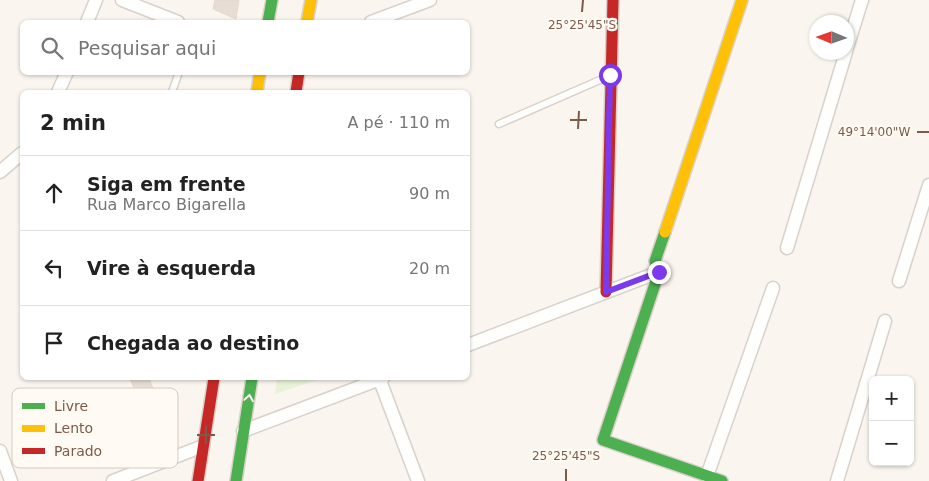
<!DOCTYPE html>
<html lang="pt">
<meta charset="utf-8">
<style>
body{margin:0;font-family:"DejaVu Sans",sans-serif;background:#f6f6f6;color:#222}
.controls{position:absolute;right:15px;bottom:15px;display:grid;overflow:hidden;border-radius:8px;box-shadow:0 1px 4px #0004}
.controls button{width:45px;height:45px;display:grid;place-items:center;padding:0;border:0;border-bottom:1px solid #e0e0e0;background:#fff;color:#222;font:25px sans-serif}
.compass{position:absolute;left:809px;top:15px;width:45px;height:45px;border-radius:50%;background:#fff;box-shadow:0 1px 4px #0004;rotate:272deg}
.stop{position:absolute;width:15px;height:15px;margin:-11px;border:4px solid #7c3aed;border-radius:50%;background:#fff}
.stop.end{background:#7c3aed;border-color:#fff;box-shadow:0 1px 5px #0008}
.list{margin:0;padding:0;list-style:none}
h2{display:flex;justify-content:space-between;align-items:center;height:65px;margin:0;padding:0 20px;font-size:21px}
h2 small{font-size:16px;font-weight:400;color:#767676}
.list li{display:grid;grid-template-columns:32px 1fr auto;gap:15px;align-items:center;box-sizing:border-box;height:75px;padding:0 20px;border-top:1px solid #e0e0e0}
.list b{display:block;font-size:19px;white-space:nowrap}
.list p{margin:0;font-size:16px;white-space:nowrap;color:#767676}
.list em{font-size:16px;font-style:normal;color:#767676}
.icon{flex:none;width:28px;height:28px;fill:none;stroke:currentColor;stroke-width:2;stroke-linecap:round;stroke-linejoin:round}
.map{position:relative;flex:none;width:929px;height:481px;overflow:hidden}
.search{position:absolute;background:#fff;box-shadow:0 1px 4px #0004;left:20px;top:20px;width:450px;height:55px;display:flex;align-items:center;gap:12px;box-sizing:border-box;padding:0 18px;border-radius:8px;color:#767676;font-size:19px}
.panel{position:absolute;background:#fff;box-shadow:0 1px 4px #0004;left:20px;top:90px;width:450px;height:290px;border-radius:8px}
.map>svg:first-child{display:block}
.green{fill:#e7f2d8}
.building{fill:#e7ddd5;stroke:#e4d8d0}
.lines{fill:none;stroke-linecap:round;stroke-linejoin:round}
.lane-casing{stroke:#d9d1cc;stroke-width:9}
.street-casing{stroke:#d9d1cc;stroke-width:15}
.fast-casing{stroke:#dad1ca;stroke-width:14}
.slow-casing{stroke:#dad1ca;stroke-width:14}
.jam-casing{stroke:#dad1ca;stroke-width:14}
.lane{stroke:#fefefd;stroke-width:6}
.street{stroke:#fefefd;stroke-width:12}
.fast{stroke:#4caf50;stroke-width:11}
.slow{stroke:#ffc107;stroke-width:11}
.jam{stroke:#c62828;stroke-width:11}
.oneway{stroke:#fffaf3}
.route{stroke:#7c3aed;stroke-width:6}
.ticks{fill:none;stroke:#7d5a4a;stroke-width:2}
.key{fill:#fffaf3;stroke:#d8cac0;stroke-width:1}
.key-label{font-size:14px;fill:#7d5a4a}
.ticks-label{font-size:12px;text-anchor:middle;fill:#7d5a4a;stroke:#fffaf3;stroke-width:4.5;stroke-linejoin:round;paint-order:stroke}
</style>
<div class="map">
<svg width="929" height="481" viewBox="0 0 929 481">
<rect width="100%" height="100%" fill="#faf5ef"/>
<path class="green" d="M277 378H323L275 394Z"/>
<path class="building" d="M215 0H239L236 19 213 9Z
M130 378H149L165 421 149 427Z"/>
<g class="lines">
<defs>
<path id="lane" d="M172 92 179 72
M499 124 609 76"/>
<path id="street" d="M122 0 178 22
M87 22 96 0
M371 22 430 0
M846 51 862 0
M58 92 67 72
M0 172 22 153
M787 248 846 52
M899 281 929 185
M468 345 659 272
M379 378 418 481
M243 431 383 378
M0 451 11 481
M707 476 773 288
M113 481 203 446
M837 481 885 321"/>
<path id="fast" d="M268 22 272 0
M665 232 655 261 659 272 603 440 722 481
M236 481 252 378"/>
<path id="slow" d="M307 22 311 0
M257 92 260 72
M665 232 742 0"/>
<path id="jam" d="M296 92 299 72
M606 292 613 0
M198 481 214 378"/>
</defs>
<use href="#lane" class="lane-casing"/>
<use href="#street" class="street-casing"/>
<use href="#fast" class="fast-casing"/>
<use href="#slow" class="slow-casing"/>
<use href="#jam" class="jam-casing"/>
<use href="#lane" class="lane"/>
<use href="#street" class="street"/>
<use href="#fast" class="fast"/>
<use href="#slow" class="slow"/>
<use href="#jam" class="jam"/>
</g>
<defs><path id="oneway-chevron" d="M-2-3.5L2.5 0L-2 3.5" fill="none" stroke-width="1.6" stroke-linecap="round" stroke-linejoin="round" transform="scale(1.25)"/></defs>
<use class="oneway" href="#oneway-chevron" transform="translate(249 398) rotate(-81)"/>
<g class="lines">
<path class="route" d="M610 75 606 292 659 272"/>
</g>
<path class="ticks" d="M582 12 583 0M570 120H587M578 129 579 111M917 132H929M197 435H215M206 444V426M566 481V469"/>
<rect x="12" y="388" width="166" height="80" rx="8" class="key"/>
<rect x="22" y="403" width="23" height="6" fill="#4caf50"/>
<rect x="22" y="425" width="23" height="7" fill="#ffc107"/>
<rect x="22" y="448" width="23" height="6" fill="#c62828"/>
<g class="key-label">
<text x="54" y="411">Livre</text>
<text x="54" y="433">Lento</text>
<text x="54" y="456">Parado</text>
</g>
<g class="ticks-label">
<text x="582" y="29">25°25'45"S</text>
<text x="874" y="136">49°14'00"W</text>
<text x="566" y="460">25°25'45"S</text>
</g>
</svg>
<div class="controls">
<button>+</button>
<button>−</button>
</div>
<svg class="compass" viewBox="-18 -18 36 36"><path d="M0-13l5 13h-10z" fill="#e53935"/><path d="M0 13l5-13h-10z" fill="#767676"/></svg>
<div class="stop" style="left:610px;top:75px"></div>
<div class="stop end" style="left:659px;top:272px"></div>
<div class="search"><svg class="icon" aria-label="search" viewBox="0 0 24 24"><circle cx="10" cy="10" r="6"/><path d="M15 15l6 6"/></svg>Pesquisar aqui</div>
<section class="panel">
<h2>2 min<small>A pé · 110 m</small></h2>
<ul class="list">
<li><svg class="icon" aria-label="ahead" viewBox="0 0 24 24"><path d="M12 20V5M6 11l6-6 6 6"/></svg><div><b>Siga em frente</b><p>Rua Marco Bigarella</p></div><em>90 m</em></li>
<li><svg class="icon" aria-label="left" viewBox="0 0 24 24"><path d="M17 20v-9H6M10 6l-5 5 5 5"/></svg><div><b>Vire à esquerda</b></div><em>20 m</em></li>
<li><svg class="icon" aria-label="arrive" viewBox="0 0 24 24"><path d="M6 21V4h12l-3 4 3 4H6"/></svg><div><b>Chegada ao destino</b></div></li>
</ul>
</section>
</div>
